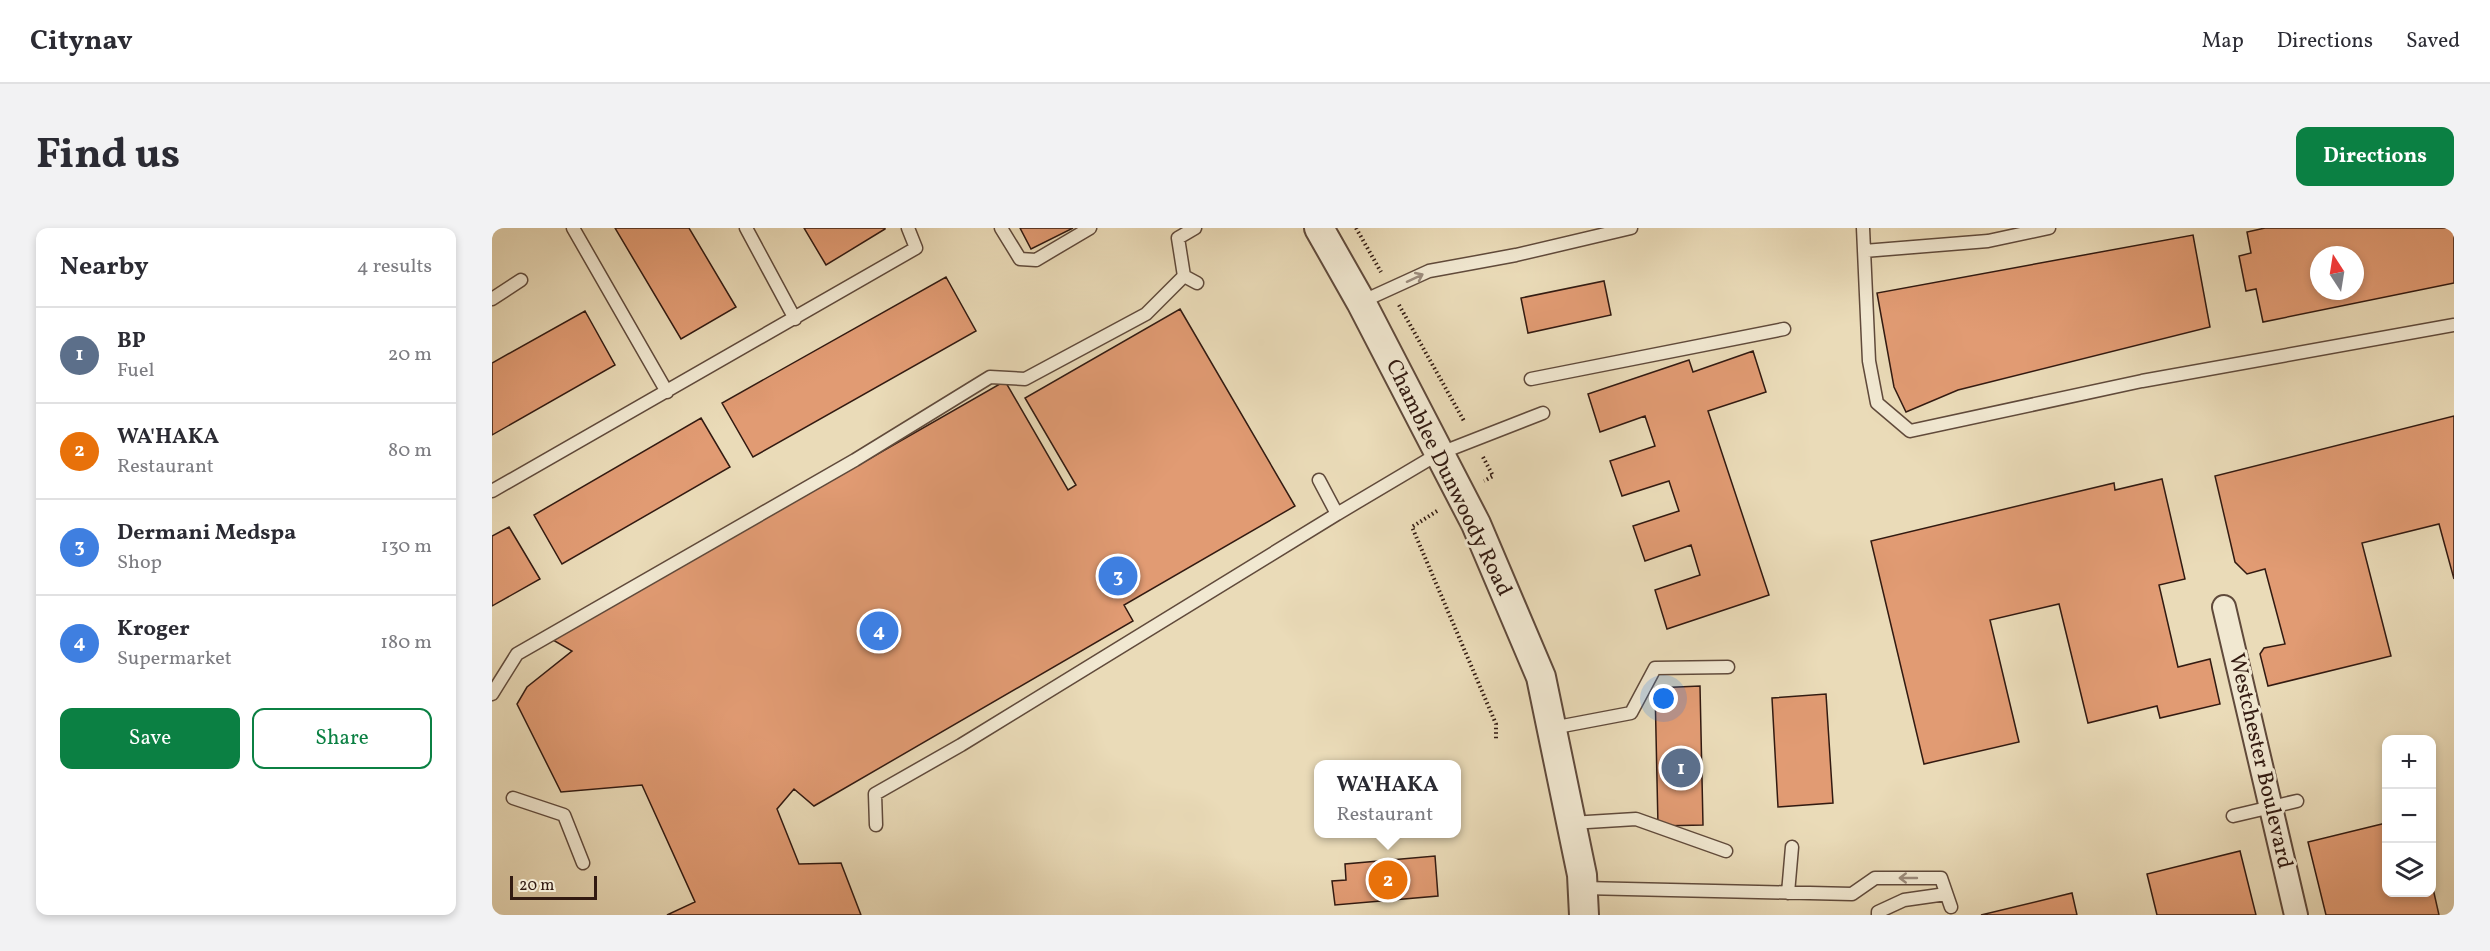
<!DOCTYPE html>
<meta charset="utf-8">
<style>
body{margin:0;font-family:Vollkorn,serif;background:#f2f2f3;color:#2b2b33}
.controls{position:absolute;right:18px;bottom:18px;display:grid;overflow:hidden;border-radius:12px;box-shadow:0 3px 9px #0003}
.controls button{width:54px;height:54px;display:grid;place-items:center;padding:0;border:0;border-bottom:2px solid #e1e1e2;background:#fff;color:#2b2b33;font:30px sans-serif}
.compass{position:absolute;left:1818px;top:18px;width:54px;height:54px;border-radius:50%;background:#fff;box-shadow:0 3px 9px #0003;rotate:348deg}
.scale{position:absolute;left:18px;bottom:15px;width:87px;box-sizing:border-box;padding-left:6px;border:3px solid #321a11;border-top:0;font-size:16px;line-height:21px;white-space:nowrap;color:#321a11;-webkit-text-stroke:4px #f1e8d1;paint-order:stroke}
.you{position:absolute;left:1172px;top:471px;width:21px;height:21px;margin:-15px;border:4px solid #fff;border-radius:50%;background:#1a73e8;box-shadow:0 0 0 9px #1a73e833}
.badge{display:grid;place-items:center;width:39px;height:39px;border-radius:50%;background:#0b8043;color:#fff;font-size:20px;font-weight:700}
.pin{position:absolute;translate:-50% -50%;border:3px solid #fff;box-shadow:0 2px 6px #0006}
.popup{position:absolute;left:822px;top:532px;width:147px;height:78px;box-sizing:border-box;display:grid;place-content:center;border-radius:12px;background:#fff;filter:drop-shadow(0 2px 4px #0005);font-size:20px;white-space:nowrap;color:#7c7c81}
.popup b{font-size:22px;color:#2b2b33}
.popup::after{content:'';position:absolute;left:50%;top:100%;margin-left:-12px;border:12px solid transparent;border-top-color:#fff}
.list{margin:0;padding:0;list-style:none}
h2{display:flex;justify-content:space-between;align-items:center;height:78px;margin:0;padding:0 24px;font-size:26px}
h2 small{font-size:20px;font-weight:400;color:#7c7c81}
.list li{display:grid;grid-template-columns:39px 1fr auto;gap:18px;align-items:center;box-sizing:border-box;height:96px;padding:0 24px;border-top:2px solid #e1e1e2}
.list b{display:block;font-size:22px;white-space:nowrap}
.list p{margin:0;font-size:20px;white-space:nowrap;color:#7c7c81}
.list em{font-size:20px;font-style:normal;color:#7c7c81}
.actions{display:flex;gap:12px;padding:18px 24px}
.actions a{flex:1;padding:14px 0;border:2px solid #0b8043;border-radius:12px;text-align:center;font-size:21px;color:#0b8043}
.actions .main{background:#0b8043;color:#fff}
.icon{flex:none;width:33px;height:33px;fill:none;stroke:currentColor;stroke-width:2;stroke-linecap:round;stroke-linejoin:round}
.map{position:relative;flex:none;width:1962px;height:687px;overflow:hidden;border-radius:12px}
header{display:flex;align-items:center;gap:36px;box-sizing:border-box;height:84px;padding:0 30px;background:#fff;border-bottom:2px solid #e1e1e2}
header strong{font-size:28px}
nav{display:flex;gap:33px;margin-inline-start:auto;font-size:21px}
.intro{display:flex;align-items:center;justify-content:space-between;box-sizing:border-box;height:144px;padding:0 36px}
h1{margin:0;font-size:42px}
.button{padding:15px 27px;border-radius:12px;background:#0b8043;color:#fff;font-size:21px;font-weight:700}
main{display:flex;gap:36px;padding:0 36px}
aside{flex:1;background:#fff;border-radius:12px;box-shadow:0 3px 9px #0003}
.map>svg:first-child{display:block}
.building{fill:#e19b73;stroke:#321a11;stroke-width:1.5;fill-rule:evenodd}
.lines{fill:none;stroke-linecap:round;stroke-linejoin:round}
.service-casing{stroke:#604a3b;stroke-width:15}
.minor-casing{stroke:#604a3b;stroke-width:26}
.tertiary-casing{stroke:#604a3b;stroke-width:32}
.path{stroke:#321a11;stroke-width:4;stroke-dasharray:1.5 3;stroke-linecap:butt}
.service{stroke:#f1e8d1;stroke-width:12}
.minor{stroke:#f1e8d1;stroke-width:22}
.tertiary{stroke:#f1e8d1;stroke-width:28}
.oneway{stroke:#9b8b7b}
.labels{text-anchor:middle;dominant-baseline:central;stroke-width:6;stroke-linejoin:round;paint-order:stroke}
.street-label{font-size:22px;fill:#321a11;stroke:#f1e8d1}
</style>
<header>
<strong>Citynav</strong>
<nav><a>Map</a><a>Directions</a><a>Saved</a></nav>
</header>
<div class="intro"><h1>Find us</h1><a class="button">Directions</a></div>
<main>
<aside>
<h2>Nearby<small>4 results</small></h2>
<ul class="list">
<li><span class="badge" style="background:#5c6f8a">1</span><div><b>BP</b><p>Fuel</p></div><em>20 m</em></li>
<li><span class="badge" style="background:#e8710a">2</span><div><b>WA'HAKA</b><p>Restaurant</p></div><em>80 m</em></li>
<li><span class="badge" style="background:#3f7fe0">3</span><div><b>Dermani Medspa</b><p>Shop</p></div><em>130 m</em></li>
<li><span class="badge" style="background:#3f7fe0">4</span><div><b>Kroger</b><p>Supermarket</p></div><em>180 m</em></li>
</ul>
<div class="actions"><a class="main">Save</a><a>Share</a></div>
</aside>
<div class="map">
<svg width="1962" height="687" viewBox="0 0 1962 687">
<rect width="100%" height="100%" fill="#eadbb8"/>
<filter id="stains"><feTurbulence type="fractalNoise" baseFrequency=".00333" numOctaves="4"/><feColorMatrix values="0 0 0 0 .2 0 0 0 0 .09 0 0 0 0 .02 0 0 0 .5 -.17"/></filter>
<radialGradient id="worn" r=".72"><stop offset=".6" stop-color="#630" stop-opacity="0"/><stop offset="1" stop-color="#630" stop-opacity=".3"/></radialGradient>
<path class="building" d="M123 0H197L244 79 189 111Z
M312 0H393V1L334 37Z
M528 0H581L539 21Z
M1773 0H1962V55L1771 94 1764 61 1754 63 1747 28 1759 25 1755 4ZM1827 27H1863V63H1827Z
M1701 7 1718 99 1466 162 1414 184 1402 159 1385 65Z
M454 49 484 103 261 229 230 175Z
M1112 53 1119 87 1036 105 1029 70Z
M688 81 803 278 632 377 641 393 322 578 302 561 285 581 307 636 349 635 369 687H175L203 674 150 557 69 564 25 476 35 459 80 423 61 412 513 153 576 262 584 257 533 170Z
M93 83 123 137 0 207V135Z
M1261 123 1274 164 1216 183 1277 367 1175 401 1163 362 1208 347 1199 317 1153 333 1141 298 1187 283 1177 253 1130 268 1118 233 1163 218 1153 188 1108 204 1096 166 1197 132 1201 144Z
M1962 188V351L1947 296 1870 315 1899 428 1776 458 1768 426 1772 420 1793 416 1773 341 1755 346 1743 334 1723 248Z
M209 190 238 239 70 336 42 287Z
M1670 251 1693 351 1667 357 1686 439 1718 431 1728 476 1668 490 1665 478 1596 495 1567 376 1498 392 1527 514 1432 536 1379 313 1622 255 1623 262Z
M17 299 48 351 0 378V308Z
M1208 458 1211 597 1166 598 1163 460Z
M1334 466 1341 575 1286 579 1280 470Z
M1894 595V664H1940V656L1947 687H1834L1816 614Z
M1748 623 1764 687H1665L1655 646Z
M943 628 946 668 843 677 840 653 854 652 853 636Z
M1580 665 1585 687H1489Z"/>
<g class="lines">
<defs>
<path id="service" d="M81 0 175 164
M254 0 303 91
M509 0 528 31 544 32 598 0
M703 0 686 10 692 48 705 55
M1371 0 1377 133 1385 175 1418 203 1650 153 1962 97
M1372 23 1496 13 1557 0
M0 71 29 52
M869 74 937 43 1024 27 1139 0
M1039 151 1292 101
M827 252 845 286 946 226 1051 185
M0 263 424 20 416 0
M0 466 25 426 363 232 498 149 533 151 654 86 692 48
M1060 500 1139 485 1163 440 1236 439
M21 570 72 587 91 635
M1741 588 1805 573
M1079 595 1144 591 1234 623
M384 597 383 566 469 517 845 286
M1091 660 1360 666 1383 650H1449L1459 679
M1296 665 1300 619
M1386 687V684L1412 672 1454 666"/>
<path id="minor" d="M1732 379 1804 687"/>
<path id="tertiary" d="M827 0 869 74 984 296 1049 449 1090 647 1092 687"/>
</defs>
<use href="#service" class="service-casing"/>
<use href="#minor" class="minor-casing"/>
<use href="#tertiary" class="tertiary-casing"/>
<path class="path" d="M864 0 889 44
M907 77 972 193
M991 229 1001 248 992 253
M945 283 920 299 1004 496V513"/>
<use href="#service" class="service"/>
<use href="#minor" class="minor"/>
<use href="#tertiary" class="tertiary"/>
</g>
<defs><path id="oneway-shaft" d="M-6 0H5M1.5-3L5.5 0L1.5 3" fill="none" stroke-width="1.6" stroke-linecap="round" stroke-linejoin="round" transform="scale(1.5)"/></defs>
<g class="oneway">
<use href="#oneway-shaft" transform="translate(923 50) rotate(-25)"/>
<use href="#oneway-shaft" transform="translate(1416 650) rotate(-180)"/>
</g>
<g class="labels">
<g class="street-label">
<text transform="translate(956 250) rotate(64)">Chamblee Dunwoody Road</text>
<text transform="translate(1768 533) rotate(77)">Westchester Boulevard</text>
</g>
</g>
<rect width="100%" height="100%" filter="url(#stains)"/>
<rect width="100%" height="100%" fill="url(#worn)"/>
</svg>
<div class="controls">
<button>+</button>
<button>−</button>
<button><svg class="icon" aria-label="layers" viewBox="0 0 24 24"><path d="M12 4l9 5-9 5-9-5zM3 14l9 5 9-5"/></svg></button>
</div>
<svg class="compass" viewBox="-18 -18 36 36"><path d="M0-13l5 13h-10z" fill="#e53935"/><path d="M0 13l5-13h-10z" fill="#7c7c81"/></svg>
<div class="scale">20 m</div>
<div class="you"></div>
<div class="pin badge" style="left:1189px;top:540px;background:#5c6f8a">1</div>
<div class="pin badge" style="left:896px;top:652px;background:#e8710a">2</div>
<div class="popup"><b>WA'HAKA</b>Restaurant</div>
<div class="pin badge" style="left:626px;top:348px;background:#3f7fe0">3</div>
<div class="pin badge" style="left:387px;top:403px;background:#3f7fe0">4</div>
</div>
</main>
